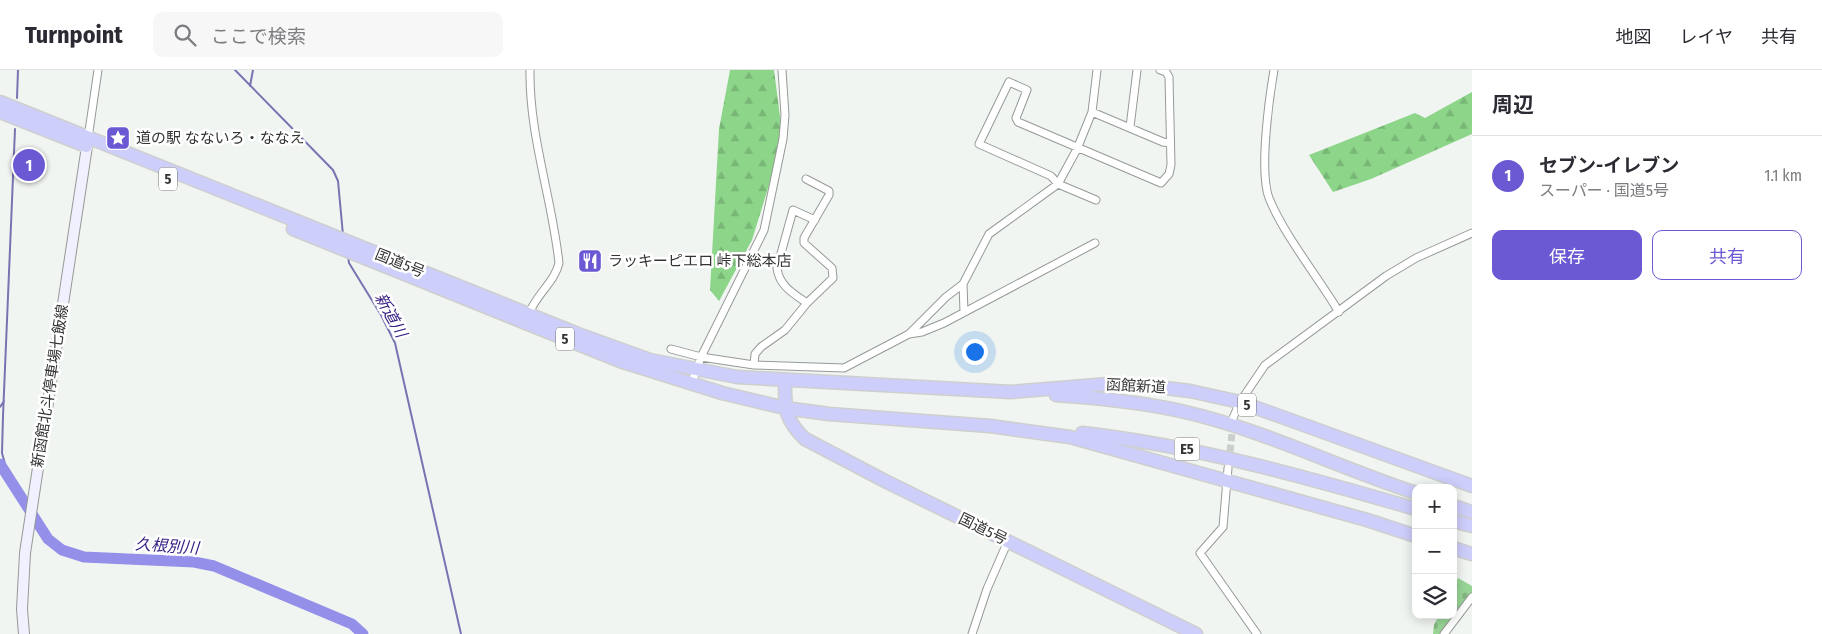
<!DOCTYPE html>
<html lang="ja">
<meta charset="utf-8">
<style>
body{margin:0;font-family:"Fira Sans Condensed","Noto Sans JP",sans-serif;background:#f7f7f7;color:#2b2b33}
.controls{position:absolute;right:15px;bottom:15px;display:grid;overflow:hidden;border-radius:10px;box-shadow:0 2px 12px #0003}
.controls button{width:45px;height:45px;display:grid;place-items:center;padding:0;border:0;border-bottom:1px solid #e1e1e2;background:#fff;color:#2b2b33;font:25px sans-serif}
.you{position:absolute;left:974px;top:281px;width:18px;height:18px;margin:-12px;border:4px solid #fff;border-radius:50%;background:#1a73e8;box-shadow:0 0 0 8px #1a73e833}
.badge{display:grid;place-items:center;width:32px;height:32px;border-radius:50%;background:#6a59d3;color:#fff;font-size:16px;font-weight:700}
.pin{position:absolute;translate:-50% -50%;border:2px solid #fff;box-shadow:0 1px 5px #0006}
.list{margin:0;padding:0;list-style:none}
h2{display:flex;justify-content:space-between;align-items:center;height:65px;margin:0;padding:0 20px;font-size:21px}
h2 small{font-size:16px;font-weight:400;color:#7c7c81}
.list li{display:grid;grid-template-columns:32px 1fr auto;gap:15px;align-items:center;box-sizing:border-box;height:80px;padding:0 20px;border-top:1px solid #e1e1e2}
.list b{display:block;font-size:19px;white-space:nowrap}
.list p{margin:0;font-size:16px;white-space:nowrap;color:#7c7c81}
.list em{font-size:16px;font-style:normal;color:#7c7c81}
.actions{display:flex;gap:10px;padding:15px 20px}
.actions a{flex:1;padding:11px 0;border:1px solid #6a59d3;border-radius:10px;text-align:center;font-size:18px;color:#6a59d3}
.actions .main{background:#6a59d3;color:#fff}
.icon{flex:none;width:28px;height:28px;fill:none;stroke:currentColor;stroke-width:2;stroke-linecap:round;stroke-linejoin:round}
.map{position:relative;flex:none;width:1472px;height:564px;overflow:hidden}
header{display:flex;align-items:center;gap:30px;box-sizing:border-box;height:70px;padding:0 25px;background:#fff;border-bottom:1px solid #e1e1e2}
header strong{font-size:24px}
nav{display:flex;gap:28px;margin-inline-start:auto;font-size:18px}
.search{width:350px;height:45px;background:#f7f7f7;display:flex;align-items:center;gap:12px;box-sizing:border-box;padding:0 18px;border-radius:10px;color:#7c7c81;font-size:19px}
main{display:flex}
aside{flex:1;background:#fff}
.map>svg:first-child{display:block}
.forest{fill:url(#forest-firs)}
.cemetery{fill:url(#cemetery-stones)}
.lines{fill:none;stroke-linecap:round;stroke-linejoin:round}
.stream{stroke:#7774b2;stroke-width:2}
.river{stroke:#948fe8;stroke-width:11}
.street-tunnel{stroke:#cbcfcb;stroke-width:7;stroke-dasharray:7 3.5;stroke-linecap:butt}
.street-casing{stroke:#969a96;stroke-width:9}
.secondary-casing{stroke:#969a96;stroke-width:12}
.highway-casing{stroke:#cecfce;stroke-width:15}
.street{stroke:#fff;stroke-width:7}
.secondary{stroke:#f0f0fe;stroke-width:10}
.highway{stroke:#cecefb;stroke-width:12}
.labels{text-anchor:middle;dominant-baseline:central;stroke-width:5;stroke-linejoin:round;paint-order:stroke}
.shield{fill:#fff;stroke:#707270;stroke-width:1}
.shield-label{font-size:14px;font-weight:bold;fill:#333533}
.poi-label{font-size:15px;fill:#333533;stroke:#fff;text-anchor:start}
.street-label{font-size:15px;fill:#333533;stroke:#fff}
.water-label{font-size:16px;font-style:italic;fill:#331a80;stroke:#fff}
</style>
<header>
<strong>Turnpoint</strong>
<div class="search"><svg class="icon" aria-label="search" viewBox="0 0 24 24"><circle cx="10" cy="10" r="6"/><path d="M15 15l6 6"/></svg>ここで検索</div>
<nav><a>地図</a><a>レイヤ</a><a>共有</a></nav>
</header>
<main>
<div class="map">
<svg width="1472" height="564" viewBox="0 0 1472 564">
<defs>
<pattern id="forest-firs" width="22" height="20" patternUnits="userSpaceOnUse" patternTransform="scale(1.25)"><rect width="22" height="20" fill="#8cd589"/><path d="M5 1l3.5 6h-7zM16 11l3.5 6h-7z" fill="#79b777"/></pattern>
<pattern id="cemetery-stones" width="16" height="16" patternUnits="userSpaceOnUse" patternTransform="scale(1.25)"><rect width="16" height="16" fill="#98d595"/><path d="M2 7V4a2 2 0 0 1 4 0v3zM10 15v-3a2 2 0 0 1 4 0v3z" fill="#83b781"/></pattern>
</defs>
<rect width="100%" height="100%" fill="#f1f5f1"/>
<path class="forest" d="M730 0H774L781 54 778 86 752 170 719 231 710 220 719 59Z
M1472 22V64L1371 109 1333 122 1309 85 1415 43 1425 48Z"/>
<path class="cemetery" d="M1458 508 1472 516V524L1441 564H1433L1434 555 1439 545H1453V518Z"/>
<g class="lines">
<path class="stream" d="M235 0 333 100 338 111 343 165
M250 16 253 0
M17 28 18 0
M348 186 349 193 381 245 395 273 461 564
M0 337 4 331
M8 405 2 383 3 346 15 59"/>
<path class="river" d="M0 394 48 469 62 480 84 487 194 492 214 496 352 554 363 564"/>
<path class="street-tunnel" d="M1229 392 1233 353"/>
<defs>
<path id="street" d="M1274 0C1269 29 1259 102 1269 128 1284 165 1318 207 1339 242
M1092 42 1163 72 1170 73
M1130 57 1137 0
M88 68 98 0
M1096 130 1058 114 1051 106 979 74 1009 12 1027 20 1016 48 1018 52 1161 113 1169 104 1171 95 1169 7 1166 2 1160 0
M963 214 964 242
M807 233C794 224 779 216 777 198L793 140 815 150
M528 246C535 225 555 212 559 193 552 128 529 65 530 0
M909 264 922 262 944 253 1095 173
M671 279 701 287 754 295 844 298 909 264 946 227 963 214 989 164 1058 114 1077 79 1092 42 1097 0
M754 295 755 284 761 277 785 260 807 233 833 208 832 198 804 173V168L829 125V121L806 109
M691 315 701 287 764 160 783 69 785 45 782 0
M1233 348 1240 332 1265 295 1386 206 1416 188 1472 163
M1228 398 1223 457 1200 483 1257 564
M972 564 987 519 1008 471
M1444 564 1472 527"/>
<path id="secondary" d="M24 564 22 539 25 483 88 70"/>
<path id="highway" d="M0 32 578 264 650 290 737 307 1011 322 1109 314 1149 316 1190 321 1240 332 1282 347 1472 416
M0 42 86 76
M293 159 620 291 722 323 785 338 829 344 990 356 1070 367 1367 450 1416 466
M785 311C785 338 784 349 805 369L885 411 1196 564
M1056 325C1100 328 1143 332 1185 342 1264 360 1339 398 1416 423
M1082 363C1196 376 1306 407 1416 439
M1453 436 1472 442
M1453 451 1472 456
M1453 478 1472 484"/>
</defs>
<use href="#street" class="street-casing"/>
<use href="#secondary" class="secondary-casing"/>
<use href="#highway" class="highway-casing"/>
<use href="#street" class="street"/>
<use href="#secondary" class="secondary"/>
<use href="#highway" class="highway"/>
</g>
<defs>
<symbol id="sight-square" viewBox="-11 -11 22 22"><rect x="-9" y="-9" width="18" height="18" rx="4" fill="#6a59d3" stroke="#fff"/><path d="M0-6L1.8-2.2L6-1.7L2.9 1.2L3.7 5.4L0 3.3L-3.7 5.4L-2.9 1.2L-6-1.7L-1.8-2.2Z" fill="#fff"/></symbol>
<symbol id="restaurant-square" viewBox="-11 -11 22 22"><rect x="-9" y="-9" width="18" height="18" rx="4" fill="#6a59d3" stroke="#fff"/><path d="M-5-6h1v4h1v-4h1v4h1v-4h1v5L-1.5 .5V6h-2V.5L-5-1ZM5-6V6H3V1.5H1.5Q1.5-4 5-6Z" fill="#fff"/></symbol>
</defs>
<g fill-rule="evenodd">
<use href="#sight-square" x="104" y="54" width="28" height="28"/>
<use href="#restaurant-square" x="576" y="177" width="28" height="28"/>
</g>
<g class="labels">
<g class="shield">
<rect x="159" y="97.5" width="18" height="23" rx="4"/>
<rect x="556" y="257.5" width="18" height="23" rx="4"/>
<rect x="1238" y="323.5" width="18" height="23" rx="4"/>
<rect x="1174.5" y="367.5" width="25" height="23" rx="4"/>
</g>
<g class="shield-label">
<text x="168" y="109">5</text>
<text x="565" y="269">5</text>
<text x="1247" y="335">5</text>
<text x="1187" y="379">E5</text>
</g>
<g class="poi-label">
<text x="136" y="68">道の駅 なないろ・ななえ</text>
<text x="608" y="191">ラッキーピエロ 峠下総本店</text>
</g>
<g class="street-label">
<text transform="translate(400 193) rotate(22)">国道5号</text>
<text transform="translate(50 316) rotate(-81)">新函館北斗停車場七飯線</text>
<text transform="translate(1136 316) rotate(3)">函館新道</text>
<text transform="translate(983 459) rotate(26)">国道5号</text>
</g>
<g class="water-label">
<text transform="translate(391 245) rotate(61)">新道川</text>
<text transform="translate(167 476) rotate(4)">久根別川</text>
</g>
</g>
</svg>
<div class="controls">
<button>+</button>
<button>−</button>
<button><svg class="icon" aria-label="layers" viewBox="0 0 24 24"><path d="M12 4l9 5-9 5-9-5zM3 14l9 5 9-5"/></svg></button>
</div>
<div class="you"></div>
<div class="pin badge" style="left:29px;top:95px">1</div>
</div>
<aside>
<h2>周辺<small></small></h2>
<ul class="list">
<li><span class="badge">1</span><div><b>セブン-イレブン</b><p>スーパー · 国道5号</p></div><em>1.1 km</em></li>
</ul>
<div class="actions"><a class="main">保存</a><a>共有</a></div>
</aside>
</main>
